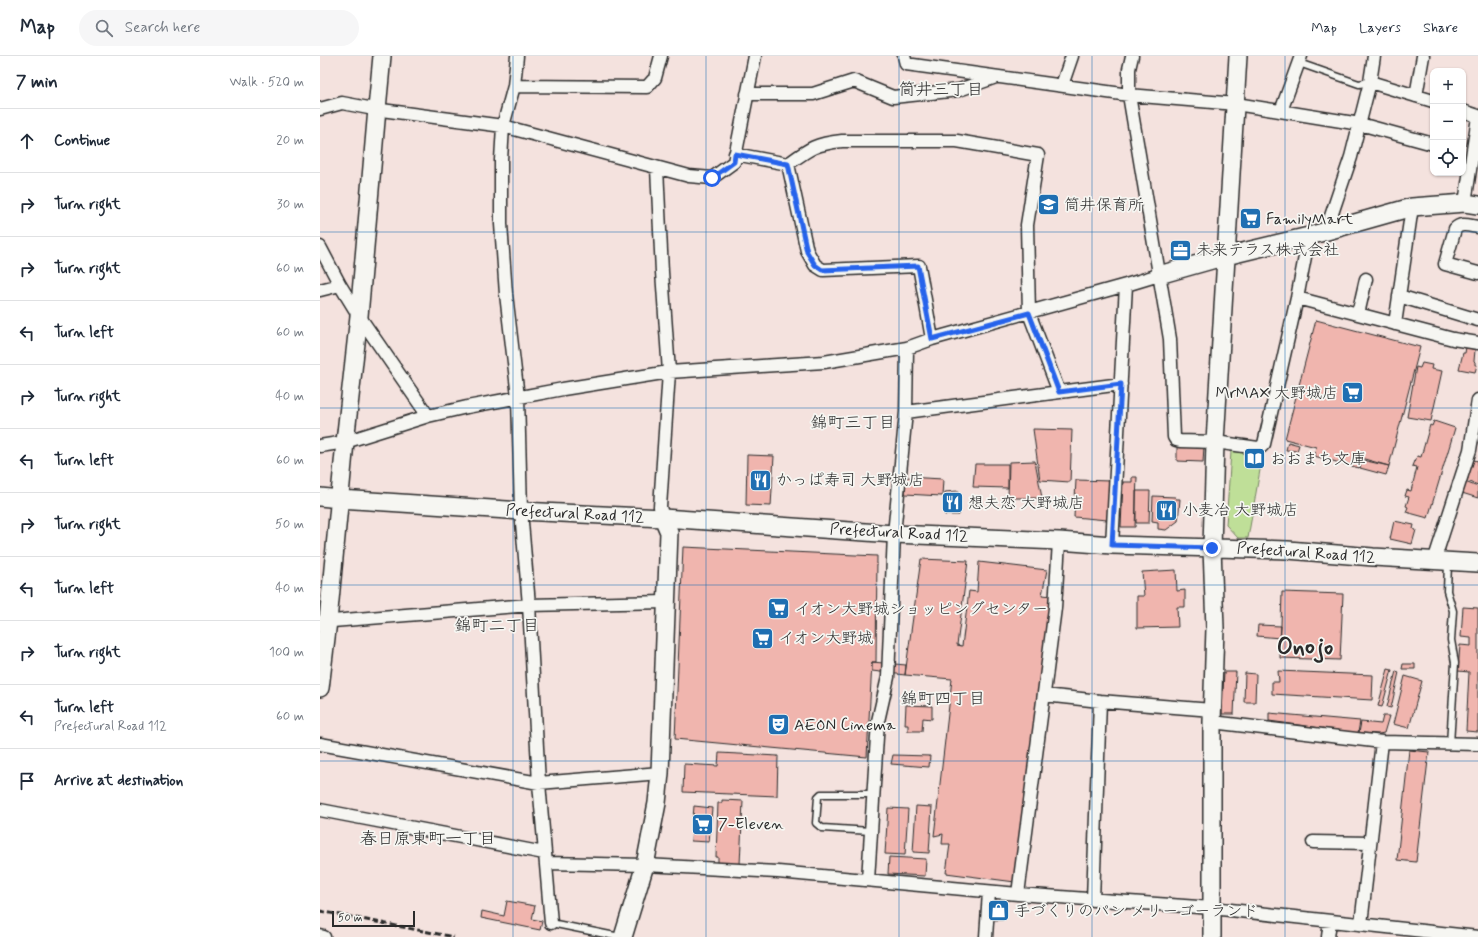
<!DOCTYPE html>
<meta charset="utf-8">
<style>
body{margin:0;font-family:Mynerve,"Klee One",sans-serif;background:#f6f6f7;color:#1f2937}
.controls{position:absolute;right:12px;top:12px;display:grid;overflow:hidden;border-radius:8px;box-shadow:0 1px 3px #0004}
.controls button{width:36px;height:36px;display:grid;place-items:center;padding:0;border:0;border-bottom:1px solid #e0e1e3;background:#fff;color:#1f2937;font:20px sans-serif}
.scale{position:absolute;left:12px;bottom:10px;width:83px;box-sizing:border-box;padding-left:4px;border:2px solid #2b2b2b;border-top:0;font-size:11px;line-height:14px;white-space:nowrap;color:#2b2b2b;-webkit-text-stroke:3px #f6f6f2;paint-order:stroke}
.stop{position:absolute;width:12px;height:12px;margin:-9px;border:3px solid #2563eb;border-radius:50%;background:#fff}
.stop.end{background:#2563eb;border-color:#fff;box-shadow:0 1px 4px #0008}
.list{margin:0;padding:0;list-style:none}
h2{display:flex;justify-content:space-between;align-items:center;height:52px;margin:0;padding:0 16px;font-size:17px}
h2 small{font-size:13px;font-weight:400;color:#747a83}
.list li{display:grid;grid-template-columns:26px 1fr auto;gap:12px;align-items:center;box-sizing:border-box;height:64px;padding:0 16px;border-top:1px solid #e0e1e3}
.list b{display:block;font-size:15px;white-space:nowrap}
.list p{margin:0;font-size:13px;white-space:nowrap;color:#747a83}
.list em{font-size:13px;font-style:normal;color:#747a83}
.icon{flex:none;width:22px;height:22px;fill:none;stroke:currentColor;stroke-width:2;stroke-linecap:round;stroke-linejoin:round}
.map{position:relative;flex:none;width:1158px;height:881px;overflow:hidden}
header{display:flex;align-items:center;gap:24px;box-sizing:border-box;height:56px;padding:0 20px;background:#fff;border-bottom:1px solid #e0e1e3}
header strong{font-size:19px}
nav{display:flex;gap:22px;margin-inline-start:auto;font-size:14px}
.search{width:280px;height:36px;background:#f6f6f7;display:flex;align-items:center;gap:10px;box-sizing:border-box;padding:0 14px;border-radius:22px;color:#747a83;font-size:15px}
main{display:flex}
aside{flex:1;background:#fff}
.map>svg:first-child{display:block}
.green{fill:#bfdf98;stroke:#758562}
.building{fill:#f0b5ae;stroke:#2b2b2b}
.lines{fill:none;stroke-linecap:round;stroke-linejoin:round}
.lane-casing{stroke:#2b2b2b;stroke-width:9}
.street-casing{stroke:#2b2b2b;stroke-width:15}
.secondary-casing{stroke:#2b2b2b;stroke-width:20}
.lane{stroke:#f6f6f2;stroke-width:6}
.street{stroke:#f6f6f2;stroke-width:12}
.secondary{stroke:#f6f6f2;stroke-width:17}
.rail{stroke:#2b2b2b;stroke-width:3;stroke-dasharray:6 3;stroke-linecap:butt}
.route{stroke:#2563eb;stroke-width:5}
.grid{fill:none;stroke:#1f6fb2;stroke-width:1;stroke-opacity:0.55}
.labels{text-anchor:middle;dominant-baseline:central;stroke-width:3.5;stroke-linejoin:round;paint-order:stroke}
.poi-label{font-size:16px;fill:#2b2b2b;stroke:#f6f6f2;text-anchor:start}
.street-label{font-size:16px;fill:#2b2b2b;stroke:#f6f6f2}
.neighbourhood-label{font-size:17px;fill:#2b2b2b;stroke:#f6f6f2}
.town-label{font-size:24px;font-weight:bold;fill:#2b2b2b;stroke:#f6f6f2}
</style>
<header>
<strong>Map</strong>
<div class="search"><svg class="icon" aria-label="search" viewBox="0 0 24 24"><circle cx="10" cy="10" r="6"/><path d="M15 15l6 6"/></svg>Search here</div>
<nav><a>Map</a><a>Layers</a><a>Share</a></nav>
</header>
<main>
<aside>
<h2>7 min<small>Walk · 520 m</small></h2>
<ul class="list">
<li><svg class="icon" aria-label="ahead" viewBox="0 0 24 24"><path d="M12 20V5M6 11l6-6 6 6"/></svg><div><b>Continue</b></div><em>20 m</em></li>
<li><svg class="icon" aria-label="right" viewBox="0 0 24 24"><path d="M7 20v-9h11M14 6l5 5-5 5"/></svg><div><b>Turn right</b></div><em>30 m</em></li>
<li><svg class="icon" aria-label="right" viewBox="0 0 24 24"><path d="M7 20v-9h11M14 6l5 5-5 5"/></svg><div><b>Turn right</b></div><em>60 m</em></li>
<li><svg class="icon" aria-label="left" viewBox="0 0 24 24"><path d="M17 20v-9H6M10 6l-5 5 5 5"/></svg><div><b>Turn left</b></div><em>60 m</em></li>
<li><svg class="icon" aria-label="right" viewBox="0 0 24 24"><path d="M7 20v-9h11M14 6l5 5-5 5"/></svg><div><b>Turn right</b></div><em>40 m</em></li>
<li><svg class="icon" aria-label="left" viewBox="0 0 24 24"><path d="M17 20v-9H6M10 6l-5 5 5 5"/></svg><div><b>Turn left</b></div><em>60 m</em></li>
<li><svg class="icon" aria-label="right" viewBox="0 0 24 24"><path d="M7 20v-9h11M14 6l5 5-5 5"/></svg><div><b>Turn right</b></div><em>50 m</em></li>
<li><svg class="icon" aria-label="left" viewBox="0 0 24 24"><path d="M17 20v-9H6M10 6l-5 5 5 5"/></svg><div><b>Turn left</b></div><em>40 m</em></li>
<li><svg class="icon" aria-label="right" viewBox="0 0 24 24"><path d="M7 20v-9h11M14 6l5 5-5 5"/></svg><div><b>Turn right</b></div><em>100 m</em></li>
<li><svg class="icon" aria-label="left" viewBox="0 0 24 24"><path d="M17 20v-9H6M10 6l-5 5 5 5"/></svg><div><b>Turn left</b><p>Prefectural Road 112</p></div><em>60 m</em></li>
<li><svg class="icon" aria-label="arrive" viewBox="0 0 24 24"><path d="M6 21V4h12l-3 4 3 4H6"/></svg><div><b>Arrive at destination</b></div></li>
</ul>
</aside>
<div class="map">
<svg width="1158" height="881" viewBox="0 0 1158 881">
<rect width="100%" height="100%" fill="#f4e2de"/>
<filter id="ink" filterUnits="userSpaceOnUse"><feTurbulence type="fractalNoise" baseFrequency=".025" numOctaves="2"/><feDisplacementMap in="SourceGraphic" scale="8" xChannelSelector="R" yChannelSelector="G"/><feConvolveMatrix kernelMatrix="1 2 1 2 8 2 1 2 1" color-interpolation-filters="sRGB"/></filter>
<g filter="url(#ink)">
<path class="green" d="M914 392 943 397 928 482H918L906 469 911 396Z"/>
<path class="building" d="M996 264 1100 291 1069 410 1041 402 1039 412 994 400 996 391 965 383Z
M1146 291 1155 294 1154 305 1155 306V309H1157L1155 316 1139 313 1143 297H1145Z
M1102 307 1112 309 1111 313 1122 315 1111 365 1087 361 1096 311 1100 312Z
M1114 365 1135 372 1108 462 1086 456 1088 451 1086 450 1089 441 1085 440 1087 434 1091 435 1097 411 1092 410 1094 405 1095 406 1097 400 1101 401 1110 369 1112 370Z
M713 373 752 374 750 426 720 424Z
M968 386 979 389 977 395 966 394Z
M857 389 884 390 883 406 857 405Z
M427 399 454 400 451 450 426 449Z
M1042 404 1069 410 1066 419 1040 412Z
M1154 404 1158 405V429L1147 425 1148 422 1147 421Z
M715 405 722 442H688L689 406Z
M655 408H688V432L653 431Z
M586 421 623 423 622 440 585 438Z
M812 421H817L815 471H801L803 426H812Z
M756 424 790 425 787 464 754 461Z
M1145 426 1158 431V442L1142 437Z
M639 435V459H625V436Z
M816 435H830L829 467H816Z
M833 440 855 441 856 443H860L858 465 846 474 838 473V466L832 465Z
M1074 465 1094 469 1093 473 1096 474 1092 488 1070 483Z
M363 491 557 500 556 606H552L547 701 355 683Z
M601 503 648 505 637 589 642 590 649 535 657 536 659 506 727 514 722 539 732 540 695 826 626 817 630 788H622L623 778 614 780 632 623 585 619Z
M856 514 857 535 865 534V551H857L858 571 817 572V540H824L822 516Z
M962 536 1023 538 1020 604 960 602Z
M1143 551 1158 552V676L1146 675 1149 616 1138 615 1140 589 1151 590V582L1141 581Z
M938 569 961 570 960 582 937 580Z
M552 606 586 609 585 619 552 615Z
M1083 608H1095V613H1082Z
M1068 613 1072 614 1062 651 1058 650Z
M958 615 1053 619 1052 644 952 638V626H959Z
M1076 615 1079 616 1071 652 1067 651Z
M904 616H916L914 658H902Z
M925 617 936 618 935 646H924Z
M1085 620 1102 625 1089 672 1073 668Z
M586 649 612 650V663L603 662 602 675H588V669H585Z
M949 657 1040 665 1038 677 949 665Z
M1063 660H1069L1064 677 1059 678 1039 677 1041 666 1061 668Z
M1089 694 1109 696 1096 806 1077 804Z
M399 697 458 700 457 740 363 736 364 708 398 710Z
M573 699 610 700 609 711 571 708Z
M402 744 423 745 420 808 398 807V801H396L398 747H402Z
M374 750 392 752 389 786 371 785Z
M596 750 612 751 609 797 593 796Z
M568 752 588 753 585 799 565 798Z
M569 801 606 803 605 820 568 818Z
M677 842 684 843 685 847 683 864H674Z
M187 845 215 850 212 863 222 865 220 874 161 862 162 855 184 860Z"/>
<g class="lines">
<defs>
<path id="lane" d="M979 7 1039 28 1050 26
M1128 507 1127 535 1133 555 1131 584 1135 607 1130 688
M551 775 502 772 496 767 498 741 501 738H553
M231 867 300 881"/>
<path id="street" d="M197 0 194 30 183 70 181 104V168L186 238 198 341 201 455 209 549 219 727 231 867
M584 0 586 8 809 39 916 48 1040 68 1113 88
M812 0 809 13V39L850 283 854 381 856 384 860 385 895 386 938 392 941 391 944 388 977 242 989 180
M1050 26 1113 45
M742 29 752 0
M194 30 327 31 335 22 341 0
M427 38H493L534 25 573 41 639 34 676 21
M1096 40 1103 0
M0 53 22 47 54 53 183 70 369 120 392 122 414 106 435 0
M961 55 981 0
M1143 55 1158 60
M415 98 468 108C490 92 495 88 522 85H637L718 99 707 169 709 257 739 336
M468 108 487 195 495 209 503 214 599 210 612 283
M337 112 342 216 349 316 340 451 343 462
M1145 147 1158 61
M1158 171C1150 170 1141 166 1135 173L1125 208 1158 217
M1006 175 1031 101 1050 26 1054 0
M0 191 20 229 39 260 108 360
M0 234 20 229
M1079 240 1158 264
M977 242 1133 283 1158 287
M1038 258 1046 223
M1075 268 1092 151
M586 356 801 328
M0 390 25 386 108 360 147 351 243 333 349 316 504 306 587 292 612 283 806 229 839 219
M792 489 806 229
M1114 505 1150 394 1158 344
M0 566 209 549 346 546
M724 639 780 645 892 654
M892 666 1062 686 1158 688
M0 688 219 727 340 717
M0 754 224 797
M993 786 1050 787
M226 807 325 809 458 816 698 838 892 852 1158 881
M548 824 558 665 568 621 574 478 586 356 587 292
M698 838 735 552 739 485
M773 844 780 645
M1041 868 1062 686
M0 880 4 881
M666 881 669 836
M1008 881 1010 865"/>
<path id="secondary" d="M839 219 906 200 989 180 1092 151 1145 147 1158 149
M0 441 20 443 201 455 343 462 574 478 739 485 792 489 968 494 1053 501 1158 507
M0 632 8 565 25 386 39 260 57 53 62 0
M303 881 325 809 337 747 340 717 349 476 343 462
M892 881V666L895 572 892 492 895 386 918 0"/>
</defs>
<use href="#lane" class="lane-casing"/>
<use href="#street" class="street-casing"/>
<use href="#secondary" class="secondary-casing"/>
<use href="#lane" class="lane"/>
<use href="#street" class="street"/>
<use href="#secondary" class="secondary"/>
<path class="rail" d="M0 855 134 881"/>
</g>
</g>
<g class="lines" filter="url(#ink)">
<path class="route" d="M392 122 414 106 415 98 468 108 487 196 495 209 502 214 598 210 612 283 709 257 739 336 801 328 792 489 892 492"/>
</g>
<path class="grid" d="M193 0V881M386 0V881M579 0V881M772 0V881M965 0V881M0 176H1158M0 352H1158M0 529H1158M0 705H1158"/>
<defs>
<symbol id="school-square" viewBox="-11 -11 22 22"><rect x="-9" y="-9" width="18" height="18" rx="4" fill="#1f6fb2" stroke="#f6f6f2"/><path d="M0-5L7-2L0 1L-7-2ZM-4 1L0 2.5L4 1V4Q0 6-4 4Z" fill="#fff"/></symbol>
<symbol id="supermarket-square" viewBox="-11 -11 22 22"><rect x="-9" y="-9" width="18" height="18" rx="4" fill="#1f6fb2" stroke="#f6f6f2"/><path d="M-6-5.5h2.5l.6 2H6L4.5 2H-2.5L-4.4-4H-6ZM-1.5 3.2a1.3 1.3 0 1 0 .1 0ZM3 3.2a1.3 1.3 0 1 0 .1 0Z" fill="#fff"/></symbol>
<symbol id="office-square" viewBox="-11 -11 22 22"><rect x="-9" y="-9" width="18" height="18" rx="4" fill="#1f6fb2" stroke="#f6f6f2"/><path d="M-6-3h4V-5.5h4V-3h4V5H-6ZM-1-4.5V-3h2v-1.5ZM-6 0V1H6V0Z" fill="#fff"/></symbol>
<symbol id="library-square" viewBox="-11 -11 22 22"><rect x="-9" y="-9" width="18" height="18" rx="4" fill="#1f6fb2" stroke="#f6f6f2"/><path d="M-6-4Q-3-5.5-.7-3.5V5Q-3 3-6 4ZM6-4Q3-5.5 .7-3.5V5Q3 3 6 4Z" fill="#fff"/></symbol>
<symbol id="restaurant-square" viewBox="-11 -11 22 22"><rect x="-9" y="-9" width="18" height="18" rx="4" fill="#1f6fb2" stroke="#f6f6f2"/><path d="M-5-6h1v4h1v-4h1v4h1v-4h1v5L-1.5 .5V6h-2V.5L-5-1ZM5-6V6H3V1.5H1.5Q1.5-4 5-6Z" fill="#fff"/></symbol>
<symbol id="theatre-square" viewBox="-11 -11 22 22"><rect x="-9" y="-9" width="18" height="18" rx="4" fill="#1f6fb2" stroke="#f6f6f2"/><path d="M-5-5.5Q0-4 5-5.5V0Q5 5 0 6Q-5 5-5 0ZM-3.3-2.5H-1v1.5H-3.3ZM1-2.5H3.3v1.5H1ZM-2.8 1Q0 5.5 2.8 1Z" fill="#fff"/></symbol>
<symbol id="shop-square" viewBox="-11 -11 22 22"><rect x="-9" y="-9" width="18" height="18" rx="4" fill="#1f6fb2" stroke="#f6f6f2"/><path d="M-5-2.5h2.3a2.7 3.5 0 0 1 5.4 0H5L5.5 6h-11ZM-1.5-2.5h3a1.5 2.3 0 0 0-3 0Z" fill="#fff"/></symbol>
</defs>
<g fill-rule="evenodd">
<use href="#school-square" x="716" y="136" width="25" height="25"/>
<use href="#supermarket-square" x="918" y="150" width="25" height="25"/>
<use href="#office-square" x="848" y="182" width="25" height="25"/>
<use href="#supermarket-square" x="1020" y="324" width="25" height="25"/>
<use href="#library-square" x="922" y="390" width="25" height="25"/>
<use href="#restaurant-square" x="428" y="412" width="25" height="25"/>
<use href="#restaurant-square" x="620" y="434" width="25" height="25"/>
<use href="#restaurant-square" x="834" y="442" width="25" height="25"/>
<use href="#supermarket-square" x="446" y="540" width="25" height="25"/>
<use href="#supermarket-square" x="430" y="570" width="25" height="25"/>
<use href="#theatre-square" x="446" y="656" width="25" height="25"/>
<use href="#supermarket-square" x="370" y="756" width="25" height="25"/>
<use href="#shop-square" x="666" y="842" width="25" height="25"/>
</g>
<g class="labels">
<g class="poi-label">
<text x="744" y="149">筒井保育所</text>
<text x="946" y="163">FamilyMart</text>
<text x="876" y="194">未来テラス株式会社</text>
<text x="1018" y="337" text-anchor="end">MrMAX 大野城店</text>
<text x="950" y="403">おおまち文庫</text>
<text x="456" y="424">かっぱ寿司 大野城店</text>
<text x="648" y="447">想夫恋 大野城店</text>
<text x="862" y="454">小麦冶 大野城店</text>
<text x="474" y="553">イオン大野城ショッピングセンター</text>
<text x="458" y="582">イオン大野城</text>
<text x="474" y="669">AEON Cinema</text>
<text x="398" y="768">7-Eleven</text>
<text x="694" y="855">手づくりのパン メリーゴーランド</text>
</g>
<g class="street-label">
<text transform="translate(255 458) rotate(3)">Prefectural Road 112</text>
<text transform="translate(579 477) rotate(3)">Prefectural Road 112</text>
<text transform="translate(986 497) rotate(4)">Prefectural Road 112</text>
</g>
<g class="neighbourhood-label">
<text x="621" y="34">筒井三丁目</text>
<text x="533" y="367">錦町三丁目</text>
<text x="177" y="570">錦町二丁目</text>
<text x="623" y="643">錦町四丁目</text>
<text x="108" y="783">春日原東町一丁目</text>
</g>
<g class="town-label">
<text x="985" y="591">Onojo</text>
</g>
</g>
</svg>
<div class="controls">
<button>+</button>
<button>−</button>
<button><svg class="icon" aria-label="locate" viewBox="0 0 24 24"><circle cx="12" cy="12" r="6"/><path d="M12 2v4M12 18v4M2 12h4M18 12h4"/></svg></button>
</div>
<div class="scale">50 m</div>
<div class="stop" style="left:392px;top:122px"></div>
<div class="stop end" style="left:892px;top:492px"></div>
</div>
</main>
